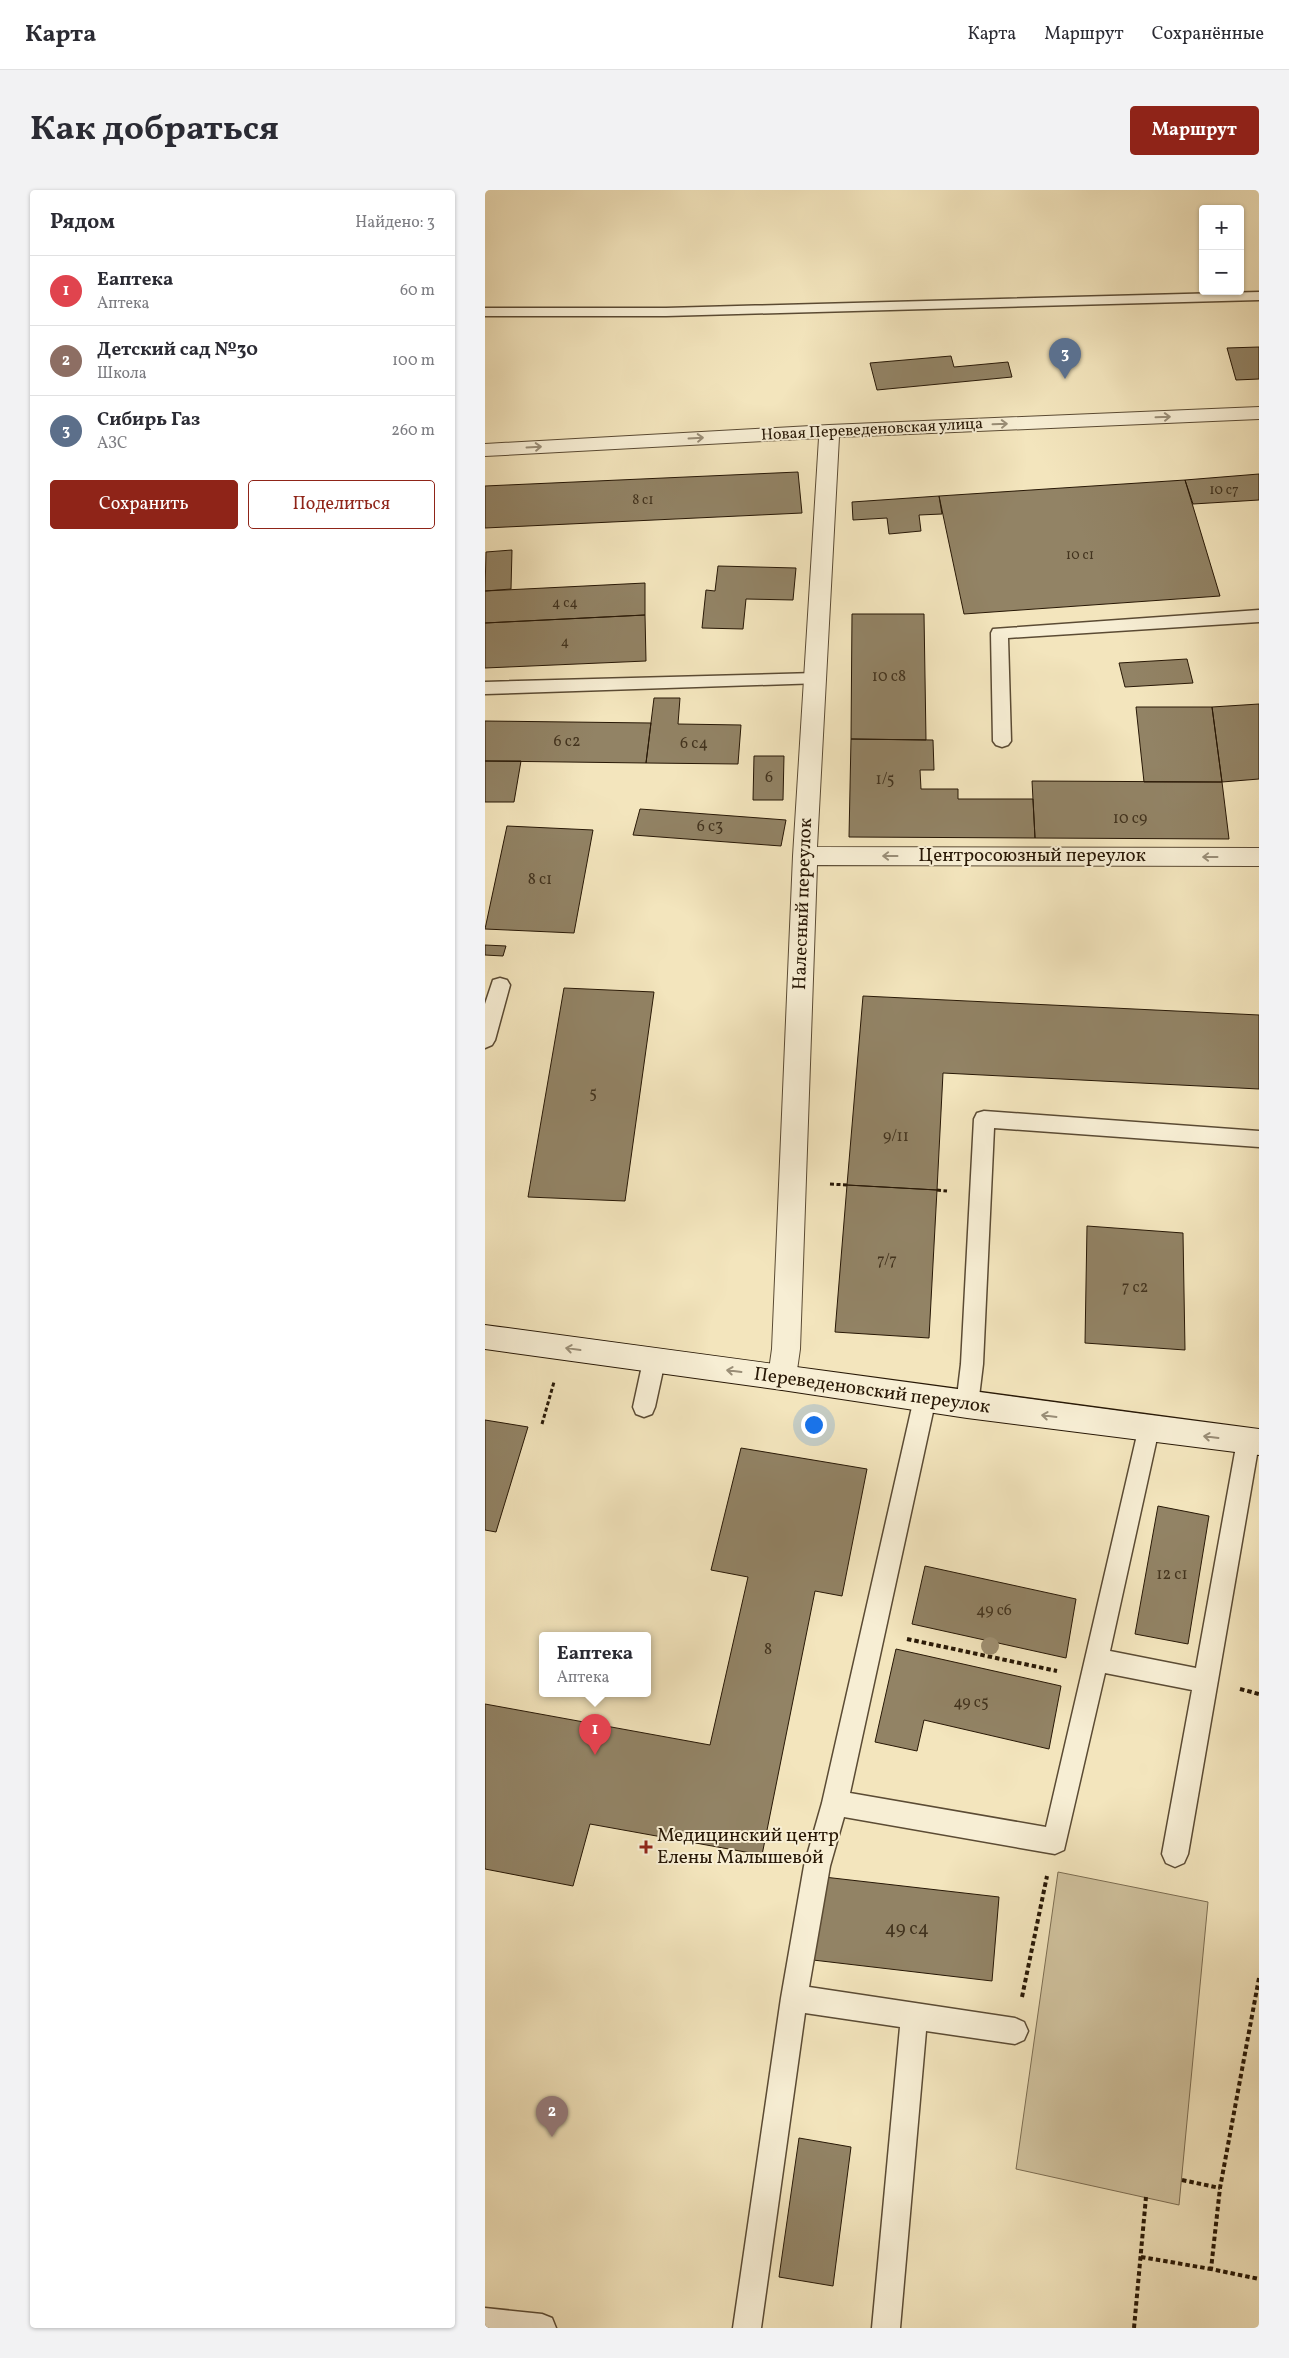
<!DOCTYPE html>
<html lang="ru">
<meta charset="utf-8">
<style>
body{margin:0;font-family:Vollkorn,serif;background:#f2f2f3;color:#2b2b33}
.controls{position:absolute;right:15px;top:15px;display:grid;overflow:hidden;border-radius:5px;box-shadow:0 1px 4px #0004}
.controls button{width:45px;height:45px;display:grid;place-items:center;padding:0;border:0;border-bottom:1px solid #e1e1e2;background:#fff;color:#2b2b33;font:25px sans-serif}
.you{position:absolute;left:328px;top:1234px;width:18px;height:18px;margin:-12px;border:4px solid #fff;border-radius:50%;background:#1a73e8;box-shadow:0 0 0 8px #1a73e833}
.badge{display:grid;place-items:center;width:32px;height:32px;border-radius:50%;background:#8f2418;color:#fff;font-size:16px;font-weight:700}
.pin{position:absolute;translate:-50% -41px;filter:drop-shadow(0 1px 2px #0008)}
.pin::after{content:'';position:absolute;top:26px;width:18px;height:15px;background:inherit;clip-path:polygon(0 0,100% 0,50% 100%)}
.popup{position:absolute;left:54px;top:1442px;width:112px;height:65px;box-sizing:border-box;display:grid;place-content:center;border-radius:5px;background:#fff;filter:drop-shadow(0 1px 4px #0005);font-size:16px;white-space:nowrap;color:#7c7c81}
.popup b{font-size:19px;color:#2b2b33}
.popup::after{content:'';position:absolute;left:50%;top:100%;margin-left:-10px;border:10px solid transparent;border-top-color:#fff}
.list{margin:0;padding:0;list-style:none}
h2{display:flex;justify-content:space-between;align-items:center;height:65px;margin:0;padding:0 20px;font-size:21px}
h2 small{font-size:16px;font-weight:400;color:#7c7c81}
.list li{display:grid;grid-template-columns:32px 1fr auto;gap:15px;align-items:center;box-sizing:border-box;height:70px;padding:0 20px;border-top:1px solid #e1e1e2}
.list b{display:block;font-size:19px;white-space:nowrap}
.list p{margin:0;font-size:16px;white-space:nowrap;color:#7c7c81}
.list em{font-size:16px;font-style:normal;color:#7c7c81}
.actions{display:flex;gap:10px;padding:15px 20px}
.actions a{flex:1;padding:11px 0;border:1px solid #8f2418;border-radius:5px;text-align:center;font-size:18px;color:#8f2418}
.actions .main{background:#8f2418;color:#fff}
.map{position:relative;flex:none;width:774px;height:2138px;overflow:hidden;border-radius:5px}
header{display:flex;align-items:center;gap:30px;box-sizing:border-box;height:70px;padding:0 25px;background:#fff;border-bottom:1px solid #e1e1e2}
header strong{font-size:24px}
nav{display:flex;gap:28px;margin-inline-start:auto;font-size:18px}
.intro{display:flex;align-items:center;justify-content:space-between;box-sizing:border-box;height:120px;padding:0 30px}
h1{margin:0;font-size:35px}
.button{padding:12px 22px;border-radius:5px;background:#8f2418;color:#fff;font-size:18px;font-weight:700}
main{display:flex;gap:30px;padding:0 30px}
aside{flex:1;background:#fff;border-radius:5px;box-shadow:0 1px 4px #0004}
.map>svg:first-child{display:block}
.green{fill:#d0c29e;stroke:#7c6d52}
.building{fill:#928365;stroke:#281806}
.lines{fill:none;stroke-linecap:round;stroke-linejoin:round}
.lane-casing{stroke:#5b4b34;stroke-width:3}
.street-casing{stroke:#5b4b34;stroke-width:2}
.secondary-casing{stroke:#281806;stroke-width:2}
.path-far1{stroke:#281806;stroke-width:3;stroke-dasharray:4 2.5;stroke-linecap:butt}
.path{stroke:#281806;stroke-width:4;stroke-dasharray:4.5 3;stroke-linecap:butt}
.lane{fill:#f7eed4;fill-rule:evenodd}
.street{fill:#f7eed4;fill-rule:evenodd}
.secondary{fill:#f7eed4;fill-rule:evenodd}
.tree{fill:#9f9072}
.oneway{stroke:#9a8e77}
.poi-dot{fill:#8f2418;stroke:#f7eed4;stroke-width:2}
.labels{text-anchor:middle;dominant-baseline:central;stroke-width:4;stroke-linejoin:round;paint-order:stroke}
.far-number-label{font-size:14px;fill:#42331e}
.far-street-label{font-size:16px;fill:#281806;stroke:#f7eed4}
.number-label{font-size:16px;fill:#42331e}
.street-label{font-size:19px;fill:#281806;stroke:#f7eed4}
.poi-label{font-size:19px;fill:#281806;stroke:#f7eed4;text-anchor:start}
.near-number-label{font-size:19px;fill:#42331e}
</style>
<header>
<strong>Карта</strong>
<nav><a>Карта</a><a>Маршрут</a><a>Сохранённые</a></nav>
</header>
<div class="intro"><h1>Как добраться</h1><a class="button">Маршрут</a></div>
<main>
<aside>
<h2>Рядом<small>Найдено: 3</small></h2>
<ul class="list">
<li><span class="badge" style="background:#e0444e">1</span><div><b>Еаптека</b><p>Аптека</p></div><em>60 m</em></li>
<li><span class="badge" style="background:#8d6e63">2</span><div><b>Детский сад №30</b><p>Школа</p></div><em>100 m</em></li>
<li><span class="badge" style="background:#5c6f8a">3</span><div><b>Сибирь Газ</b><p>АЗС</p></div><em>260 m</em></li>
</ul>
<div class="actions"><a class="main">Сохранить</a><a>Поделиться</a></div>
</aside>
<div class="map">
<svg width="774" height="2138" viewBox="0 0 774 2138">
<rect width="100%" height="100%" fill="#f3e5bd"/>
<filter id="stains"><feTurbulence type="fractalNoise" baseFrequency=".004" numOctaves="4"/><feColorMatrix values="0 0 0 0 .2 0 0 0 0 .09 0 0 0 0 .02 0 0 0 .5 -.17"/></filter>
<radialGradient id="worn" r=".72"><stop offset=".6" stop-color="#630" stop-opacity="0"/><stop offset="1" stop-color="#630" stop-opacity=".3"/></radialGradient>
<path class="green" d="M573 1682 723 1712 694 2015 531 1979Z"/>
<path class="building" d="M774 157V189L751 190 742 158Z
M466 166 469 177 523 172 527 187 392 200 385 173Z
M313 282 317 323 0 338V296Z
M774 284V310L708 314 700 290Z
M700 290 735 406 479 424 454 306Z
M454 306 457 324 434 325 436 341 404 344 402 328 368 330 367 312Z
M27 360 26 399 0 401 1 362Z
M233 376 311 378 308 410 261 409 258 439 217 438 221 400 230 401Z
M160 393V425L0 433V401Z
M367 424H439L441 550 366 549Z
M160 425 161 471 0 478V433Z
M702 469 708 493 640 497 634 473Z
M169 508H195L193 534 256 535 253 574 161 573Z
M774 514V589L737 592 727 517Z
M651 517H727L737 592H659Z
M0 531 166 533 161 573 0 571Z
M366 549 448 550 449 580H435L436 599H473V609H548L550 648 364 647Z
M269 566H299L298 610H268Z
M0 571H36L29 612H0Z
M547 591 737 592 744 649 550 648Z
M155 619 301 630 296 656 148 645Z
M22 636 108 640 89 743 0 739Z
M0 755 21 756 18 766 0 765Z
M79 798 169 802 140 1011 43 1007Z
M378 806 774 825V899L458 883 452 1000 362 995Z
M362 995 452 1000 444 1148 350 1142Z
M602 1036 698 1043 700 1160 600 1153Z
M0 1230 43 1237 11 1342 0 1340Z
M256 1258 382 1279 357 1406 330 1401 277 1665 105 1634 88 1696 0 1679V1514L225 1555 263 1387 226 1380Z
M673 1316 724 1326 703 1454 650 1444Z
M440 1376 591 1409 581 1468 427 1434Z
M411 1459 576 1496 564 1559 439 1530 432 1561 390 1552Z
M339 1687 514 1707 507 1791 328 1770Z
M314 1948 366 1957 348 2096 294 2087Z"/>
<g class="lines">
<defs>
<path id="lane" d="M774 102V110L181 126H0V118H181Z
M774 420V432L523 448 526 551 523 555 517 557 511 555 508 551 506 443 508 439Z
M330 483 336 485 339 489 336 493 0 504V492Z
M15 788 22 790 25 795 10 850 7 855 0 858V814L8 790Z
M499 921 774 941V957L509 938 498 1174 493 1215 490 1222 482 1225 474 1222 471 1215 476 1174 489 929 492 923Z
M169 1161 177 1164 180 1171 170 1217 167 1224 159 1227 151 1224 148 1217 158 1171 161 1164Z
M440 1198 448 1201 451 1208 365 1603 561 1637 655 1232 663 1229 671 1232 674 1239 625 1461 711 1478 752 1251 755 1244 763 1241 771 1244 774 1253 703 1664 699 1673 690 1677 681 1673 677 1664 707 1500 620 1483 579 1660 570 1664 359 1627 345 1676 324 1797 530 1828 539 1832 543 1841 539 1850 530 1854 441 1841 415 2138H387L415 1837 320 1823 276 2138H248L296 1808 319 1676 337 1613 429 1208 432 1201Z
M0 2118 57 2124 67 2128 71 2138H0Z"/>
<path id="street" d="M774 217V229L354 247 332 657 774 658V676L332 675 315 1159 311 1187 307 1196 297 1200 287 1196 283 1187 287 1159 308 666 334 248 0 266V254L344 235Z"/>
<path id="secondary" d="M0 1135C258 1169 516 1206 774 1239V1265L482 1228 297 1200 0 1159Z"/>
</defs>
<use href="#lane" class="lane-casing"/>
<use href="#street" class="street-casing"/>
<use href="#secondary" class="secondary-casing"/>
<path class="path-far1" d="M345 994 362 995
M452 1000 462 1001
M57 1234 69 1192"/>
<path class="path" d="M422 1449 572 1481
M755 1499 774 1504
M774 1788 735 1998 726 2079 774 2089
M537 1807 562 1686
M697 1990 735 1998
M656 2067 726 2079
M649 2138 661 2007"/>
<use href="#lane" class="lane"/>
<use href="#street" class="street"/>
<use href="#secondary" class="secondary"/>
</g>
<circle class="tree" cx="505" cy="1456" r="9"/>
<defs><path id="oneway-shaft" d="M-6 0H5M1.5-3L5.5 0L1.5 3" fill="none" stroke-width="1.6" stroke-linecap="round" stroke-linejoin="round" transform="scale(1.25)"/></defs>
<g class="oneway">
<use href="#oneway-shaft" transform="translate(678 227) rotate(-2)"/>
<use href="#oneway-shaft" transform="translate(515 234) rotate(-2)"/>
<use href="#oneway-shaft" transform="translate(211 248) rotate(-3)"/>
<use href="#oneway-shaft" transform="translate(49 257) rotate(-3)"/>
<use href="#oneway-shaft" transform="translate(405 666) rotate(-180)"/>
<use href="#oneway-shaft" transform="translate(725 667) rotate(-180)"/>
<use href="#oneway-shaft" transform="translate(88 1159) rotate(-172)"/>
<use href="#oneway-shaft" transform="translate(249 1181) rotate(-173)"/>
<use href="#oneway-shaft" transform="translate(564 1226) rotate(-173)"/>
<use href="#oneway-shaft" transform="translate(726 1247) rotate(-173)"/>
</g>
<path class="poi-dot" d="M158.5 1649.5h5v5h5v5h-5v5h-5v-5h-5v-5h5z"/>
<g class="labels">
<g class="far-number-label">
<text x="739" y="300">10 с7</text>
<text x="158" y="310">8 с1</text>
<text x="595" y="365">10 с1</text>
<text x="80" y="413">4 с4</text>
<text x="80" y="452">4</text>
</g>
<g class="far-street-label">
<text transform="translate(387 240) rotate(-3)">Новая Переведеновская улица</text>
</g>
<g class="number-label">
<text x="404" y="487">10 с8</text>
<text x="82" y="552">6 с2</text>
<text x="209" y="554">6 с4</text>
<text x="284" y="588">6</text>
<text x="400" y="590">1/5</text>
<text x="645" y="629">10 с9</text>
<text x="225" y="637">6 с3</text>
<text x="55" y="690">8 с1</text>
<text x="108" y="904">5</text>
<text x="411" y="947">9/11</text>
<text x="402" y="1071">7/7</text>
<text x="650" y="1098">7 с2</text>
<text x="687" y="1385">12 с1</text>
<text x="509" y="1421">49 с6</text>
<text x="283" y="1460">8</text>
<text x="486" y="1513">49 с5</text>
</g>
<g class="street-label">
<text x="547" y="666">Центросоюзный переулок</text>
<text transform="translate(318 714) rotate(-88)">Налесный переулок</text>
<text transform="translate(387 1201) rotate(8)">Переведеновский переулок</text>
</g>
<g class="poi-label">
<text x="172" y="1646">Медицинский центр<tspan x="172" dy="22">Елены Малышевой</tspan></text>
</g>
<g class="near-number-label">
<text x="422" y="1739">49 с4</text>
</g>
</g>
<rect width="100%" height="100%" filter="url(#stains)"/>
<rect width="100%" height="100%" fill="url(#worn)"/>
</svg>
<div class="controls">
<button>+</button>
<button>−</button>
</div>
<div class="you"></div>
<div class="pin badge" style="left:110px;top:1565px;background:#e0444e">1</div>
<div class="popup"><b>Еаптека</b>Аптека</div>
<div class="pin badge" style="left:67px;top:1947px;background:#8d6e63">2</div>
<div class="pin badge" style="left:580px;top:189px;background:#5c6f8a">3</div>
</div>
</main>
